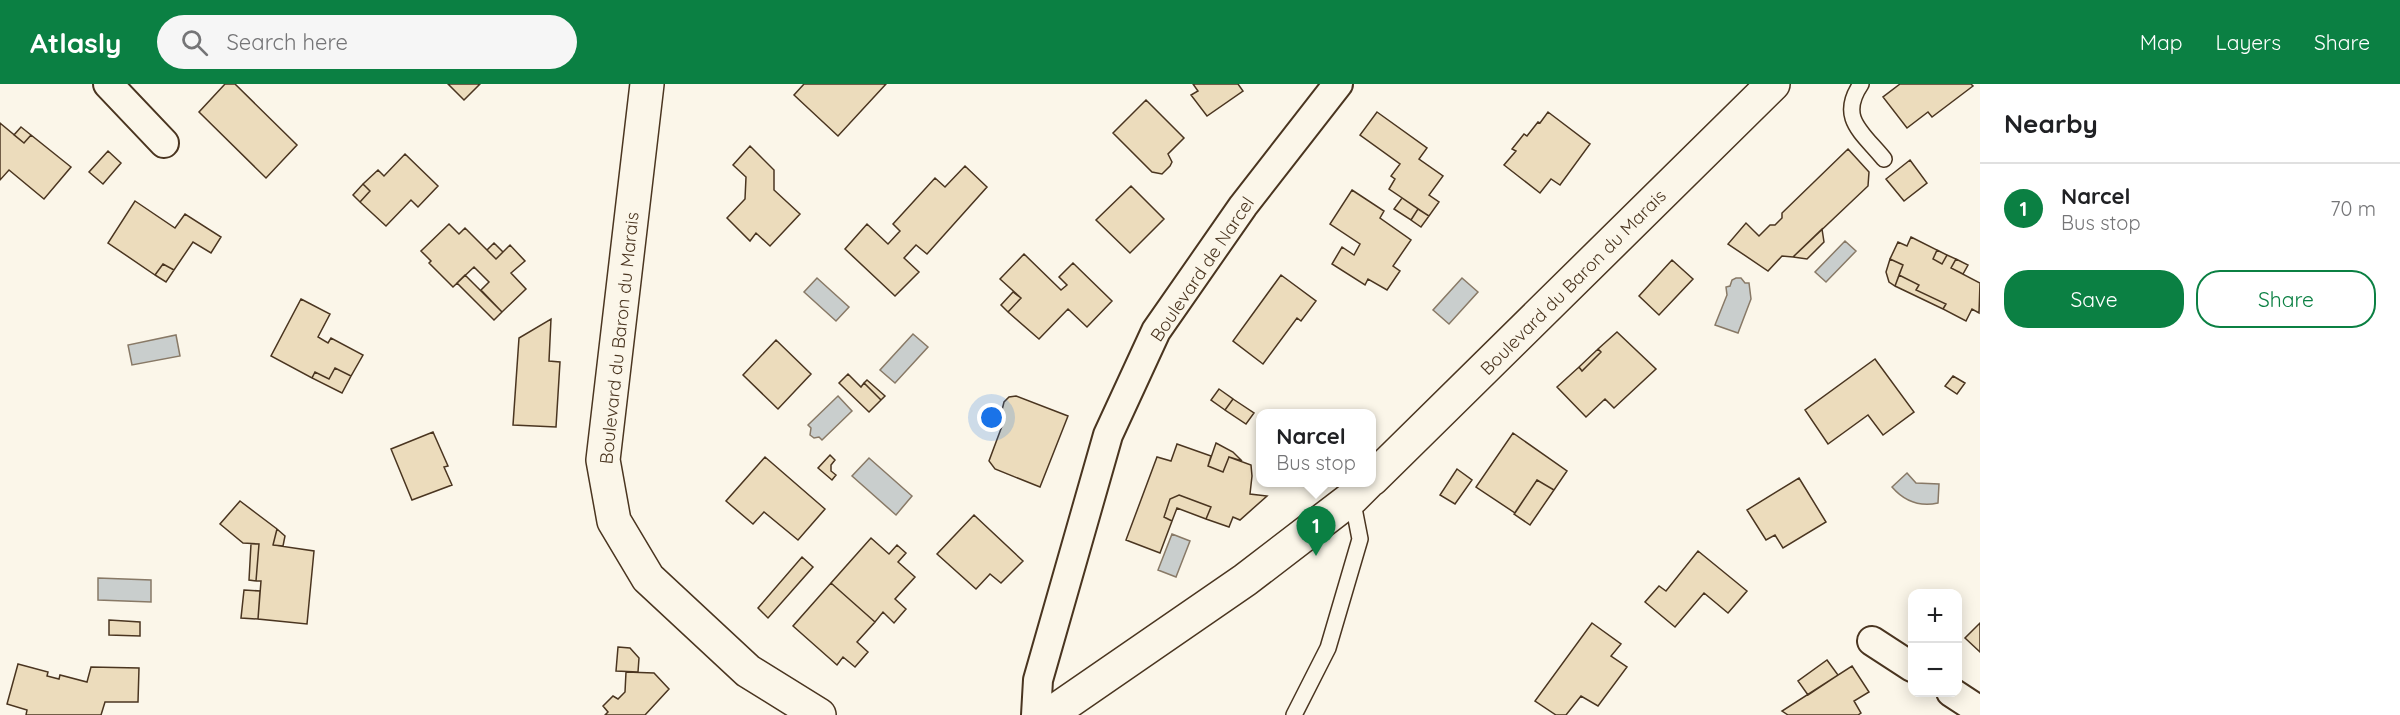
<!DOCTYPE html>
<meta charset="utf-8">
<style>
body{margin:0;font-family:Quicksand,sans-serif;background:#f6f6f6;color:#202124}
.controls{position:absolute;right:18px;bottom:18px;display:grid;overflow:hidden;border-radius:12px;box-shadow:0 3px 15px #0003}
.controls button{width:54px;height:54px;display:grid;place-items:center;padding:0;border:0;border-bottom:2px solid #e0e0e0;background:#fff;color:#202124;font:30px sans-serif}
.you{position:absolute;left:992px;top:334px;width:21px;height:21px;margin:-15px;border:4px solid #fff;border-radius:50%;background:#1a73e8;box-shadow:0 0 0 9px #1a73e833}
.badge{display:grid;place-items:center;width:39px;height:39px;border-radius:50%;background:#0b8043;color:#fff;font-size:20px;font-weight:700}
.pin{position:absolute;translate:-50% -50px;filter:drop-shadow(0 2px 3px #0008)}
.pin::after{content:'';position:absolute;top:32px;width:21px;height:18px;background:inherit;clip-path:polygon(0 0,100% 0,50% 100%)}
.popup{position:absolute;left:1256px;top:325px;width:120px;height:78px;box-sizing:border-box;display:grid;place-content:center;border-radius:12px;background:#fff;filter:drop-shadow(0 2px 4px #0005);font-size:20px;white-space:nowrap;color:#757577}
.popup b{font-size:22px;color:#202124}
.popup::after{content:'';position:absolute;left:50%;top:100%;margin-left:-12px;border:12px solid transparent;border-top-color:#fff}
.list{margin:0;padding:0;list-style:none}
h2{display:flex;justify-content:space-between;align-items:center;height:78px;margin:0;padding:0 24px;font-size:26px}
h2 small{font-size:20px;font-weight:400;color:#757577}
.list li{display:grid;grid-template-columns:39px 1fr auto;gap:18px;align-items:center;box-sizing:border-box;height:90px;padding:0 24px;border-top:2px solid #e0e0e0}
.list b{display:block;font-size:22px;white-space:nowrap}
.list p{margin:0;font-size:20px;white-space:nowrap;color:#757577}
.list em{font-size:20px;font-style:normal;color:#757577}
.actions{display:flex;gap:12px;padding:18px 24px}
.actions a{flex:1;padding:14px 0;border:2px solid #0b8043;border-radius:24px;text-align:center;font-size:21px;color:#0b8043}
.actions .main{background:#0b8043;color:#fff}
.icon{flex:none;width:33px;height:33px;fill:none;stroke:currentColor;stroke-width:2;stroke-linecap:round;stroke-linejoin:round}
.map{position:relative;flex:none;width:1980px;height:631px;overflow:hidden}
header{display:flex;align-items:center;gap:36px;box-sizing:border-box;height:84px;padding:0 30px;background:#0b8043;color:#fff}
header strong{font-size:28px}
nav{display:flex;gap:33px;margin-inline-start:auto;font-size:21px}
.search{width:420px;height:54px;background:#f6f6f6;display:flex;align-items:center;gap:15px;box-sizing:border-box;padding:0 21px;border-radius:33px;color:#757577;font-size:22px}
main{display:flex}
aside{flex:1;background:#fff}
.map>svg:first-child{display:block}
.water{fill:#c9cecd;stroke:#887966;stroke-width:1.5}
.building{fill:#ecdcbc;stroke:#4a3520;stroke-width:1.5}
.lines{fill:none;stroke-linecap:round;stroke-linejoin:round}
.service-casing{stroke:#4a3520;stroke-width:18}
.minor-casing{stroke:#4a3520;stroke-width:32}
.tertiary-casing{stroke:#4a3520;stroke-width:36}
.service{stroke:#fbf6e9;stroke-width:15}
.minor{stroke:#fbf6e9;stroke-width:28}
.tertiary{stroke:#fbf6e9;stroke-width:33}
.labels{text-anchor:middle;dominant-baseline:central;stroke-width:4.5;stroke-linejoin:round;paint-order:stroke}
.street-label{font-size:18px;fill:#4a3520;stroke:#fbf6e9}
</style>
<header>
<strong>Atlasly</strong>
<div class="search"><svg class="icon" aria-label="search" viewBox="0 0 24 24"><circle cx="10" cy="10" r="6"/><path d="M15 15l6 6"/></svg>Search here</div>
<nav><a>Map</a><a>Layers</a><a>Share</a></nav>
</header>
<main>
<div class="map">
<svg width="1980" height="631" viewBox="0 0 1980 631">
<rect width="100%" height="100%" fill="#fbf6e9"/>
<path class="water" d="M1845 157 1856 167 1826 198 1815 188Z
M817 194 849 223 836 237 804 208Z
M1462 194 1478 208 1449 240 1433 226Z
M1736 194H1741L1745 199H1749L1751 215 1738 249 1715 241 1727 211 1726 203 1730 202 1732 196Z
M913 250 928 263 895 299 880 286Z
M176 251 180 272 132 281 128 261Z
M838 312 852 327 822 356 819 353 814 354 810 351 811 344 808 341Z
M869 374 912 412 896 431 852 392Z
M1907 389 1916 399 1939 400 1938 419C1919 423 1904 417 1892 403Z
M1172 450 1190 457 1176 493 1158 486Z
M98 494 151 496V518L98 516Z"/>
<path class="building" d="M225 0H235L297 61 266 94 199 28Z
M448 0H480L464 16Z
M804 0H886L838 52 794 11Z
M1193 0H1238L1243 7 1207 32 1191 11 1198 7Z
M1900 0H1971L1973 2 1932 33 1928 28 1907 44 1883 13Z
M1146 16 1184 54 1168 70 1172 78 1170 82 1162 90 1152 88 1113 49Z
M1377 28 1427 64 1419 75 1443 92 1429 111 1439 118 1429 132 1389 105 1395 95 1391 92 1400 80 1360 51Z
M1548 28 1590 60 1560 101 1551 95 1540 109 1504 81 1516 67 1512 65 1524 50 1527 52 1538 38 1540 39Z
M0 39 24 59 31 51 71 83 44 115 9 86 0 96Z
M21 43 31 51 24 59 14 51Z
M750 62 774 86V106L800 130 770 162 756 149 750 157 727 134 745 115 746 93 733 81Z
M1848 65 1869 88 1868 102 1793 173 1782 172 1768 187 1728 160 1746 139 1759 152 1770 141H1775L1782 134V129Z
M108 67 121 79 103 100 89 88Z
M405 70 438 102 418 123 411 116 386 142 360 118 370 107 363 100 378 86 384 92Z
M1910 76 1927 99 1904 117 1886 95Z
M965 82 987 103 927 170 916 161 904 174 919 188 895 212 845 165 867 140 888 160 900 147 893 140 935 94 945 103Z
M363 100 370 107 360 118 353 111Z
M1131 102 1164 135 1130 169 1096 136Z
M1352 106 1384 127 1380 134 1411 156 1393 182 1400 187 1387 206 1368 195 1365 201 1332 180 1342 163 1354 171 1360 160 1330 140Z
M1402 114 1418 125 1411 136 1394 125Z
M135 117 175 144 185 130 221 153 211 169 193 158 174 186 163 180 155 191 108 159Z
M1418 125 1429 132 1421 143 1411 136Z
M449 140 459 150 465 144 496 175 510 161 525 177 511 189 526 205 502 228 481 206 489 198 474 183 453 203 429 179 431 177 421 167Z
M1822 145 1824 158 1807 175 1793 173Z
M1911 153 1937 166 1933 175 1942 180 1947 171 1956 175 1951 184 1980 199 1979 229 1972 225 1966 237 1943 225 1946 220 1916 206 1919 201 1899 191 1903 181 1890 175 1898 158 1907 162Z
M494 159 503 168 496 175 487 166Z
M1937 166 1947 171 1942 180 1933 175Z
M1024 170 1061 206 1067 201 1059 193 1073 179 1112 217 1087 243 1068 225 1039 255 1008 228 1021 214 1000 195Z
M1890 175 1903 181 1895 202 1889 198 1886 188Z
M1956 175 1968 181 1963 190 1951 184Z
M1672 176 1693 195 1659 231 1639 212Z
M163 180 174 186 166 198 155 191Z
M465 191 502 228 494 236 457 199Z
M1281 191 1316 217 1301 237 1297 234 1263 280 1233 257Z
M1899 191 1919 201 1916 206 1946 220 1943 225 1895 202Z
M1013 208 1021 214 1008 228 1001 221Z
M301 215 330 230 318 253 328 259 331 254 363 271 351 292 335 284 329 295 315 288 312 294 271 272Z
M551 235 549 277 560 278 556 343 513 341 519 254Z
M1617 248 1656 285 1614 324 1605 315 1586 333 1557 303 1579 283 1582 287 1601 268 1598 265Z
M776 256 811 290 778 325 743 291Z
M1598 265 1601 268 1582 287 1579 283Z
M1875 275 1914 328 1883 351 1868 331 1828 360 1805 326Z
M335 284 351 292 342 309 312 294 315 288 329 295Z
M848 290 861 303 864 299 881 316 869 328 839 299Z
M1953 292 1965 299 1957 310 1945 302Z
M867 296 885 312 881 316 864 299Z
M1219 305 1233 315 1225 326 1211 316Z
M1016 312 1068 332 1040 403 995 385 989 377 1005 334 1002 326 1004 318 1009 313Z
M1233 315 1254 329 1246 340 1225 326Z
M433 348 448 382 444 383 452 401 412 416 391 365Z
M1513 349 1567 387 1554 406 1537 396 1515 429 1476 403Z
M1216 359 1233 368 1242 377 1229 373 1223 388 1208 382Z
M1177 360 1211 372 1208 382 1223 388 1229 373 1251 381 1252 392 1250 410 1267 412 1240 436 1233 433 1229 443 1206 435 1211 423 1179 411 1170 415 1164 433 1172 437 1160 469 1126 456 1157 373 1171 377Z
M830 371 835 376 831 381V387L836 391 832 396 818 384Z
M765 373 825 425 798 456 764 428 753 440 726 417Z
M1457 385 1472 396 1455 420 1440 411Z
M1799 394 1826 438 1783 464 1775 451 1766 456 1747 426Z
M1537 396 1554 406 1530 441 1514 430Z
M1179 411 1211 423 1206 435 1177 424 1172 437 1164 433 1170 415Z
M240 417 277 445 273 461 314 467 307 540 258 535 261 497H256L259 460 243 459 220 440Z
M974 431 1023 477 1001 499 990 490 976 505 937 470Z
M277 445 285 452 283 462 273 461Z
M871 454 889 470 897 461 906 469 898 478 915 493 895 515 906 525 894 539 883 528 875 538 831 499Z
M251 460H259L256 497 249 496Z
M1698 467 1747 507 1728 529 1704 509 1675 543 1645 518 1659 502 1666 507Z
M802 473 813 483 768 534 758 524Z
M831 499 875 538 857 558 868 568 855 583 843 573 837 581 793 542Z
M244 506 260 507 258 535 241 534Z
M109 536 140 538V552L109 551Z
M1592 539 1621 560 1611 572 1627 583 1598 622 1581 612 1566 631H1556L1535 617Z
M1980 539V568L1965 554Z
M618 563 630 564 639 574 638 588 616 587Z
M1827 576 1838 591 1808 611 1798 597Z
M18 580 48 588 47 592 59 595 60 591 87 598 91 583 139 584 138 618H105L101 631H26L27 626 7 620Z
M1852 582 1869 608 1854 617 1861 629 1858 631H1788L1782 627Z
M626 588 654 589 669 605 645 631H605L608 628 603 622 613 612 618 615 625 608Z"/>
<g class="lines">
<defs>
<path id="service" d="M1861 0C1838 34 1862 48 1884 75
M1294 631 1328 564 1360 455 1352 414"/>
<path id="minor" d="M108 0 164 59
M1872 557 1912 583
M1951 608 1980 627
M1036 631 1038 596 1108 351 1156 247 1243 122 1338 0"/>
<path id="tertiary" d="M647 0 603 376 614 437 648 494 748 587 819 631
M1372 395 1773 0
M1049 631 1245 496 1352 414 1368 398"/>
</defs>
<use href="#service" class="service-casing"/>
<use href="#minor" class="minor-casing"/>
<use href="#tertiary" class="tertiary-casing"/>
<use href="#service" class="service"/>
<use href="#minor" class="minor"/>
<use href="#tertiary" class="tertiary"/>
</g>
<g class="labels">
<g class="street-label">
<text transform="translate(1202 185) rotate(-56)">Boulevard de Narcel</text>
<text transform="translate(1573 198) rotate(-45)">Boulevard du Baron du Marais</text>
<text transform="translate(619 254) rotate(-84)">Boulevard du Baron du Marais</text>
</g>
</g>
</svg>
<div class="controls">
<button>+</button>
<button>−</button>
</div>
<div class="you"></div>
<div class="pin badge" style="left:1316px;top:472px">1</div>
<div class="popup"><b>Narcel</b>Bus stop</div>
</div>
<aside>
<h2>Nearby<small></small></h2>
<ul class="list">
<li><span class="badge">1</span><div><b>Narcel</b><p>Bus stop</p></div><em>70 m</em></li>
</ul>
<div class="actions"><a class="main">Save</a><a>Share</a></div>
</aside>
</main>
